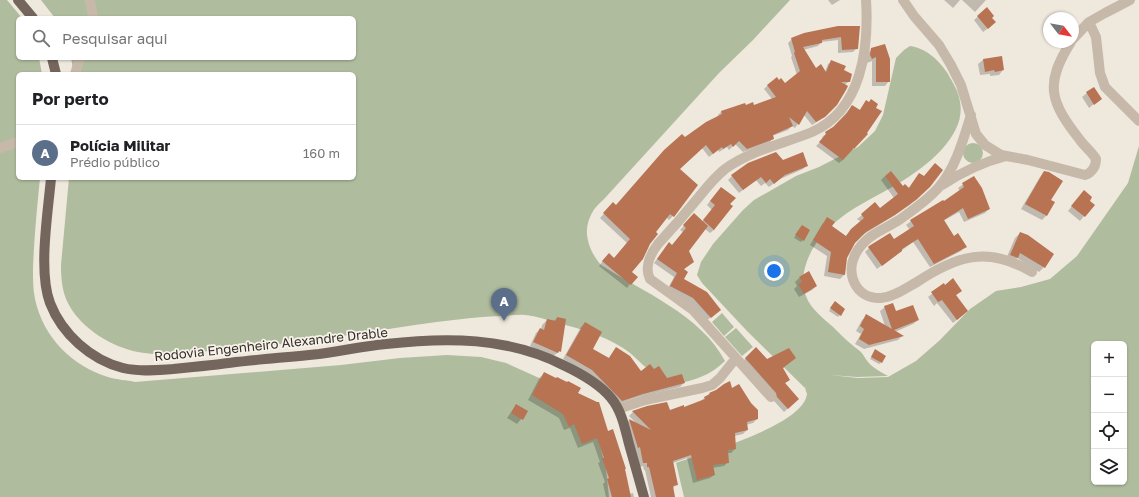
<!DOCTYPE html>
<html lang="pt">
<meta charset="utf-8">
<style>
body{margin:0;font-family:"Golos Text",sans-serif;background:#f6f6f6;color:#202124}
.controls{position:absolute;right:12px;bottom:12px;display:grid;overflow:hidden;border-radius:6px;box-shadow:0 1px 3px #0004}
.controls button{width:36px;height:36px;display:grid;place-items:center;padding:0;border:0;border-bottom:1px solid #e0e0e0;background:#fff;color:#202124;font:20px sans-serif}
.compass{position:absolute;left:1043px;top:12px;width:36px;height:36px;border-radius:50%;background:#fff;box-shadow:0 1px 3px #0004;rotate:121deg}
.you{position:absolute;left:774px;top:271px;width:14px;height:14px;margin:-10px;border:3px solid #fff;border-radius:50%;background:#1a73e8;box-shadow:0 0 0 6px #1a73e833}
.badge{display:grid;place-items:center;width:26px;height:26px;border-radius:50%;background:#1a73e8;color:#fff;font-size:13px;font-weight:700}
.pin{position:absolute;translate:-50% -33px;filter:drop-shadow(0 1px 2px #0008)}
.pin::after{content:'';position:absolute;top:21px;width:14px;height:12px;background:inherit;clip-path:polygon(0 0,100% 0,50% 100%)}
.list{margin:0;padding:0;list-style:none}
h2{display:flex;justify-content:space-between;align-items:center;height:52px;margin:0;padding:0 16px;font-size:17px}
h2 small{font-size:13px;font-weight:400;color:#757577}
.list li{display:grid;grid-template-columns:26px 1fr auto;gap:12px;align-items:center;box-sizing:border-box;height:56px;padding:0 16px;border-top:1px solid #e0e0e0}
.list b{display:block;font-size:15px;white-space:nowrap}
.list p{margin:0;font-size:13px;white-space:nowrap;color:#757577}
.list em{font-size:13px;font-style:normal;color:#757577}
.icon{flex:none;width:22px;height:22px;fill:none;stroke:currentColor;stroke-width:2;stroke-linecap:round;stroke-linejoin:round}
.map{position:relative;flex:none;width:1139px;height:497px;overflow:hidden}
.search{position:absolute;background:#fff;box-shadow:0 1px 3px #0004;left:16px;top:16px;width:340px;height:44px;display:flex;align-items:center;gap:10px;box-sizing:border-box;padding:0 14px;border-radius:6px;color:#757577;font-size:15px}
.panel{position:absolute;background:#fff;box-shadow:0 1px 3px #0004;left:16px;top:72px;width:340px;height:108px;border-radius:6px}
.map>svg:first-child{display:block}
.green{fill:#b0bc9e;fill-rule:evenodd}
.shadow{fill:#0003}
.building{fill:#b87352}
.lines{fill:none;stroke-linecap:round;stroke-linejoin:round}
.minor{stroke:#c6b9aa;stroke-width:10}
.major{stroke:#74665c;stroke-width:10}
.labels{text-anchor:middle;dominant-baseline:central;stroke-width:3.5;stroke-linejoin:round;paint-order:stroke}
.street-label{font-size:13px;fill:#342d29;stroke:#f7f2e9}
</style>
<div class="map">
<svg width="1139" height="497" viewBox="0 0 1139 497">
<rect width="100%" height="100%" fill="#efe8dd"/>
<path class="green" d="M0 0H7L22 18H18V58H39L42 74H18V178H40C37 208 34 238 33 269 33 279 33 290 35 299 43 337 72 366 108 377 117 380 127 380 135 382L341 365 400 358 447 355 481 357 506 363 557 386 598 437 606 469 609 497H0Z
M41 0H790L753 40 719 73 605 198C600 203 594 208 591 215 582 232 589 251 601 265 643 292 701 315 725 361 711 375 695 380 676 384 667 380 656 376 649 370 640 363 633 354 623 348 603 335 580 329 558 323 548 320 536 316 525 315 517 314 509 316 501 316 472 317 444 321 415 325 351 335 286 345 221 350 194 352 165 357 138 352 112 347 82 329 69 305 62 293 61 278 61 265L69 178H354V74H74L71 58H354V18H55Z
M910 46C926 48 940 61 948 74 953 83 959 92 960 102 966 132 933 161 910 176 887 192 860 202 838 220 824 231 813 245 807 261 803 272 801 286 806 296 810 308 823 318 832 326 841 335 850 344 861 352 864 355 865 359 868 362 873 368 881 372 888 376L857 377 830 375 858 378 888 377 916 361 940 340 970 309 996 291 1021 287 1050 279 1077 256 1128 183 1139 146V497H684L676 463C704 453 803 426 807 394L805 388 827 375 805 388 747 331 702 283 697 275 701 262 713 244 743 210 754 200 796 176 819 167 858 147 875 131 883 115 896 58 904 50ZM1094 344H1124V482H1094Z
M963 153a10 10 0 1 1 20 0a10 10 0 1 1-20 0Z
M722 313 734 327 724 336 712 322Z
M736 328 753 347 742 356 725 337Z"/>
<path class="shadow" d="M828 0H840L832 5Z
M944 0H960L953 8Z
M962 0H986L975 12Z
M987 9 991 18V26L983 32 974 20Z
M830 28 857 48 853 52 838 53V40L821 42 818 46 803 50 815 69 825 72 828 64 832 61 842 71 849 81 845 85 836 104 820 120 812 125 804 115 795 128 792 126 788 130 772 136 773 138 770 142 743 152 735 144 729 150 727 147 719 152 718 150 709 157 702 148 679 169 673 216 669 220 666 217 654 232 649 244 630 272V284L627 288 599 266 605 258 614 259 627 243 600 218 613 204 616 206 684 138 718 117V115L721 112 745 106H753L772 99 764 89 768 85H785L797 75 791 57 792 56 788 43 792 39Z
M884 45 889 81 885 86H872V61L867 63V54L872 49Z
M1001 57 1003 70 999 75 990 76V74L980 75 978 64 983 60Z
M1093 88 1100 99 1089 108 1082 97Z
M866 101 843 160 839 163 816 146 823 139 822 137 834 127 852 106 859 111Z
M782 161 807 165 803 169 780 179 769 187 765 183 761 186 756 180 739 193 728 180 732 176Z
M1044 172 1050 200 1054 202 1046 216 1042 220 1021 209 1040 177Z
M919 174 923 177 911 204 890 218 861 236 854 242 846 258 844 275 840 279 824 276 827 256 810 245 823 223 845 237 861 222 857 219 862 215 880 209 894 198 881 180 885 176 908 189Z
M973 177 989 209 985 213 964 222 959 212 943 221 954 237 965 246 961 251 930 267 913 242 877 269 865 252 869 248 894 240 910 230 906 225 911 221 943 201 944 202 960 191 958 188Z
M717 192 729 204 714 230 710 233 705 229 688 251 693 262 683 270 682 279 720 310 706 321 667 290 674 277 654 263 669 243 672 246 683 232 680 230 690 219 702 222 712 210 707 205Z
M1080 196 1084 216 1080 221 1068 211Z
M800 228 803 240 801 242 794 238Z
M1020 233 1044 267 1039 272 1017 258 1013 262 1006 259 1015 238Z
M799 278 816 286 812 290 799 297 794 289 797 286 795 282Z
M944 284 945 286 961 291 955 296 963 315 953 323 937 303 934 306 928 297Z
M833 304 840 315 838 317 829 311Z
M885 307 895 313 918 320 913 324 895 332 902 336 898 340 864 349 855 344 861 334 856 331 862 320 867 316 885 326 880 311Z
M557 318 565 319 560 351 552 357 530 346 536 333 540 329 541 330 542 325 547 320 554 321Z
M585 323 592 349 608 359 616 348 641 372 654 371 667 379 684 383 680 387 638 397 618 404 588 374 563 359 581 327Z
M756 348 767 360 782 368 789 380 785 383 798 399 784 412 774 401 772 397 742 362Z
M874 353 881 363 879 364 870 359Z
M545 373 577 393 607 432 629 494 633 493 634 497H606L603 484 605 482 598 463 600 462 593 442 578 448 570 428 564 430 559 418 528 400 540 377Z
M732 390 757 419 753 423 746 425 747 430 743 434 734 436 735 449 731 453H727L728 462 724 466 712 468 714 475 710 478 693 483 687 458 673 463 677 484 673 488 674 497H651L645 470H644L643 466 640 467 626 424 629 420 637 424 629 416 633 412 647 407 669 411 684 408 701 401 710 393Z
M516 405 527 412 517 424 507 418Z"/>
<path class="building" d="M987 7 994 16 992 18 996 22 988 29 977 16Z
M838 26H860L858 49 842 50 841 37 822 40V43L803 47 816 68 821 64 826 72 831 60 846 66 844 70 852 74 850 82H841L848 86 846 90 837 105 825 117 816 122 807 111 799 125 789 117 793 126 773 135 774 139 747 149 739 141 733 147 731 144 723 149 722 147 713 154 706 145 680 169 698 185 674 217 670 214 656 232 658 234 650 244 643 259 632 272 638 277 631 285 602 261 609 253 614 258 630 239 603 213 613 202 616 205 664 150 682 134 685 137 706 122 722 114 721 111 745 103 746 105 753 102 754 105 776 97 767 85 777 77 779 80 781 78 785 83 800 71 794 53 795 52 791 38 804 33Z
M885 44 890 59V82H876V57L872 59 870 55 871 48Z
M1002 56 1004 70 995 72 994 70 985 72 983 59Z
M1094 87 1102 99 1094 105 1086 92Z
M871 99 878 104 876 108 882 111 867 133 868 134 854 149V148L843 160 819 142 826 134 825 132 833 127 847 113 852 105 860 110 866 100 869 102Z
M776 152 783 160 803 152 808 166 785 175 774 184 770 179 766 183 761 177 743 190 731 175 748 163Z
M935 163 943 170 930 187 916 200 895 215 866 232 855 243 847 258 845 275 828 272 831 252 813 240 827 217 835 222 832 226 846 236 851 229 864 218 861 214 875 202 880 208 898 194 885 176 891 171 903 186 905 184 909 188 919 173 924 176Z
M1044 171 1049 172 1063 181 1051 200 1055 202 1047 216 1025 204Z
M974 176 982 188 990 209 968 219 963 208 944 220 954 236 958 233 967 247 934 264 918 239 902 249V251L882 266 868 247 869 246 890 233 894 239 914 226 910 220 943 200 944 201 964 187 962 183Z
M721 187 736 198 730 204 733 206 714 230 703 220 715 205 710 201Z
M1084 190 1092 197 1090 201 1095 205 1085 217 1071 206Z
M694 213 708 226 689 251 694 262 684 269 688 272 684 279 707 292 721 310 711 318 693 298 670 286 677 273 657 259 669 242 672 245 686 228 683 225Z
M802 225 810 230 804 241 795 235Z
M1020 232 1028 235 1054 254 1045 268 1020 253 1018 258 1010 255Z
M809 271 817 286 804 294 798 284 802 282 799 277Z
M953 278 962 291 956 295 968 311 957 320 942 300 938 302 931 292 944 283 945 285Z
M835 301 845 309 841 316 830 308Z
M893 303 896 311 913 305 919 320 894 330 904 336 869 345 859 339 864 329 860 326 866 314 892 329 884 306Z
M557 317 566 319 561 352 559 351 558 353 533 342 540 328 544 330 547 319 556 321Z
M585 322 602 332 593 349 609 358 616 347 630 356 641 371 650 364 654 369 659 366 667 378 682 374 685 383 643 394 622 401 592 370 566 355Z
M756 347 767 359 789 348 796 358 783 368 790 380 785 383 799 399 788 409 777 397 776 393 745 358Z
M875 349 886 356 882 363 871 357Z
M544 372 556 378 557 377 567 382 568 381 581 388 578 393 597 402H599L608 431 613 429 626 469H625L631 497H612L607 479 609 478 602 458H604L597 438 582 444 574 424 569 427 563 414 532 395Z
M730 381 732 388 739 384 751 403 758 410V419L747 422 748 430 735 433 736 449 728 450 729 463 713 465 715 475 697 480 691 455 673 461 678 485 673 486 675 497H656L649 467H647V463H643L640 447 638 448 629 419 651 430 632 411 647 406 667 402 670 410 684 405V407L705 399 704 397 710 394 709 393 716 390 724 384Z
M516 404 528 411 523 420 511 413Z"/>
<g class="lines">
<path class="minor" d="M90 0 93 18
M903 0 914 16 939 45 951 65 961 85 976 134 985 145 1001 155 1028 160 1085 175C1092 173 1096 166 1096 159 1092 152 1085 147 1080 140 1050 102 1044 84 1071 42
M1089 22 1096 37 1100 73 1105 87 1139 121
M1073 39 1089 22 1105 13 1130 0
M75 74 80 58
M971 115C963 140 956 167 939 187 928 200 913 210 899 220 883 230 866 235 856 253 845 273 855 299 881 298 894 297 906 288 917 282 958 255 988 246 1032 272
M0 148 18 142
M942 185C962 172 983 162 1006 156
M771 397 693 310 650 279C644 267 651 253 658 244 672 229 685 214 698 198 706 188 715 177 725 169 751 150 783 144 812 132 862 110 869 48 866 0
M618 409 645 400 702 388 712 385 720 378 736 358"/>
<path class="major" d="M18 0 33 18
M52 58 56 74
M51 178C48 213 38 271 50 303 62 334 91 360 123 368 139 372 157 370 173 369 194 367 215 365 236 362 263 359 291 357 319 354 342 351 364 346 386 344 446 337 508 337 563 365 580 373 599 383 611 398 622 411 625 429 629 444 634 462 639 479 644 497"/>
</g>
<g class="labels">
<g class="street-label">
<text transform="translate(271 344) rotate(-6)">Rodovia Engenheiro Alexandre Drable</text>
</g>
</g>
</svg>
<div class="controls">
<button>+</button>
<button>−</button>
<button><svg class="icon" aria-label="locate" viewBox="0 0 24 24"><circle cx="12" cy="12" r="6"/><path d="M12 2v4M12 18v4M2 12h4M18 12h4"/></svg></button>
<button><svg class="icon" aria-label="layers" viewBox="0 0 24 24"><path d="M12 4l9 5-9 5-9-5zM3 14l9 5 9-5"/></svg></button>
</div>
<svg class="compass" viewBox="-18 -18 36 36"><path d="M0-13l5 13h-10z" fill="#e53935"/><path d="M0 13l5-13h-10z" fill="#757577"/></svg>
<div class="you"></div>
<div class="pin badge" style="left:504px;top:321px;background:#5c6f8a">A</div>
<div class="search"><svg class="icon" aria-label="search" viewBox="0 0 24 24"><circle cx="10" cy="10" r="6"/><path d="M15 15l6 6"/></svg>Pesquisar aqui</div>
<section class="panel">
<h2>Por perto<small></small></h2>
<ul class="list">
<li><span class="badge" style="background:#5c6f8a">A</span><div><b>Polícia Militar</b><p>Prédio público</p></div><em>160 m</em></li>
</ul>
</section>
</div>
